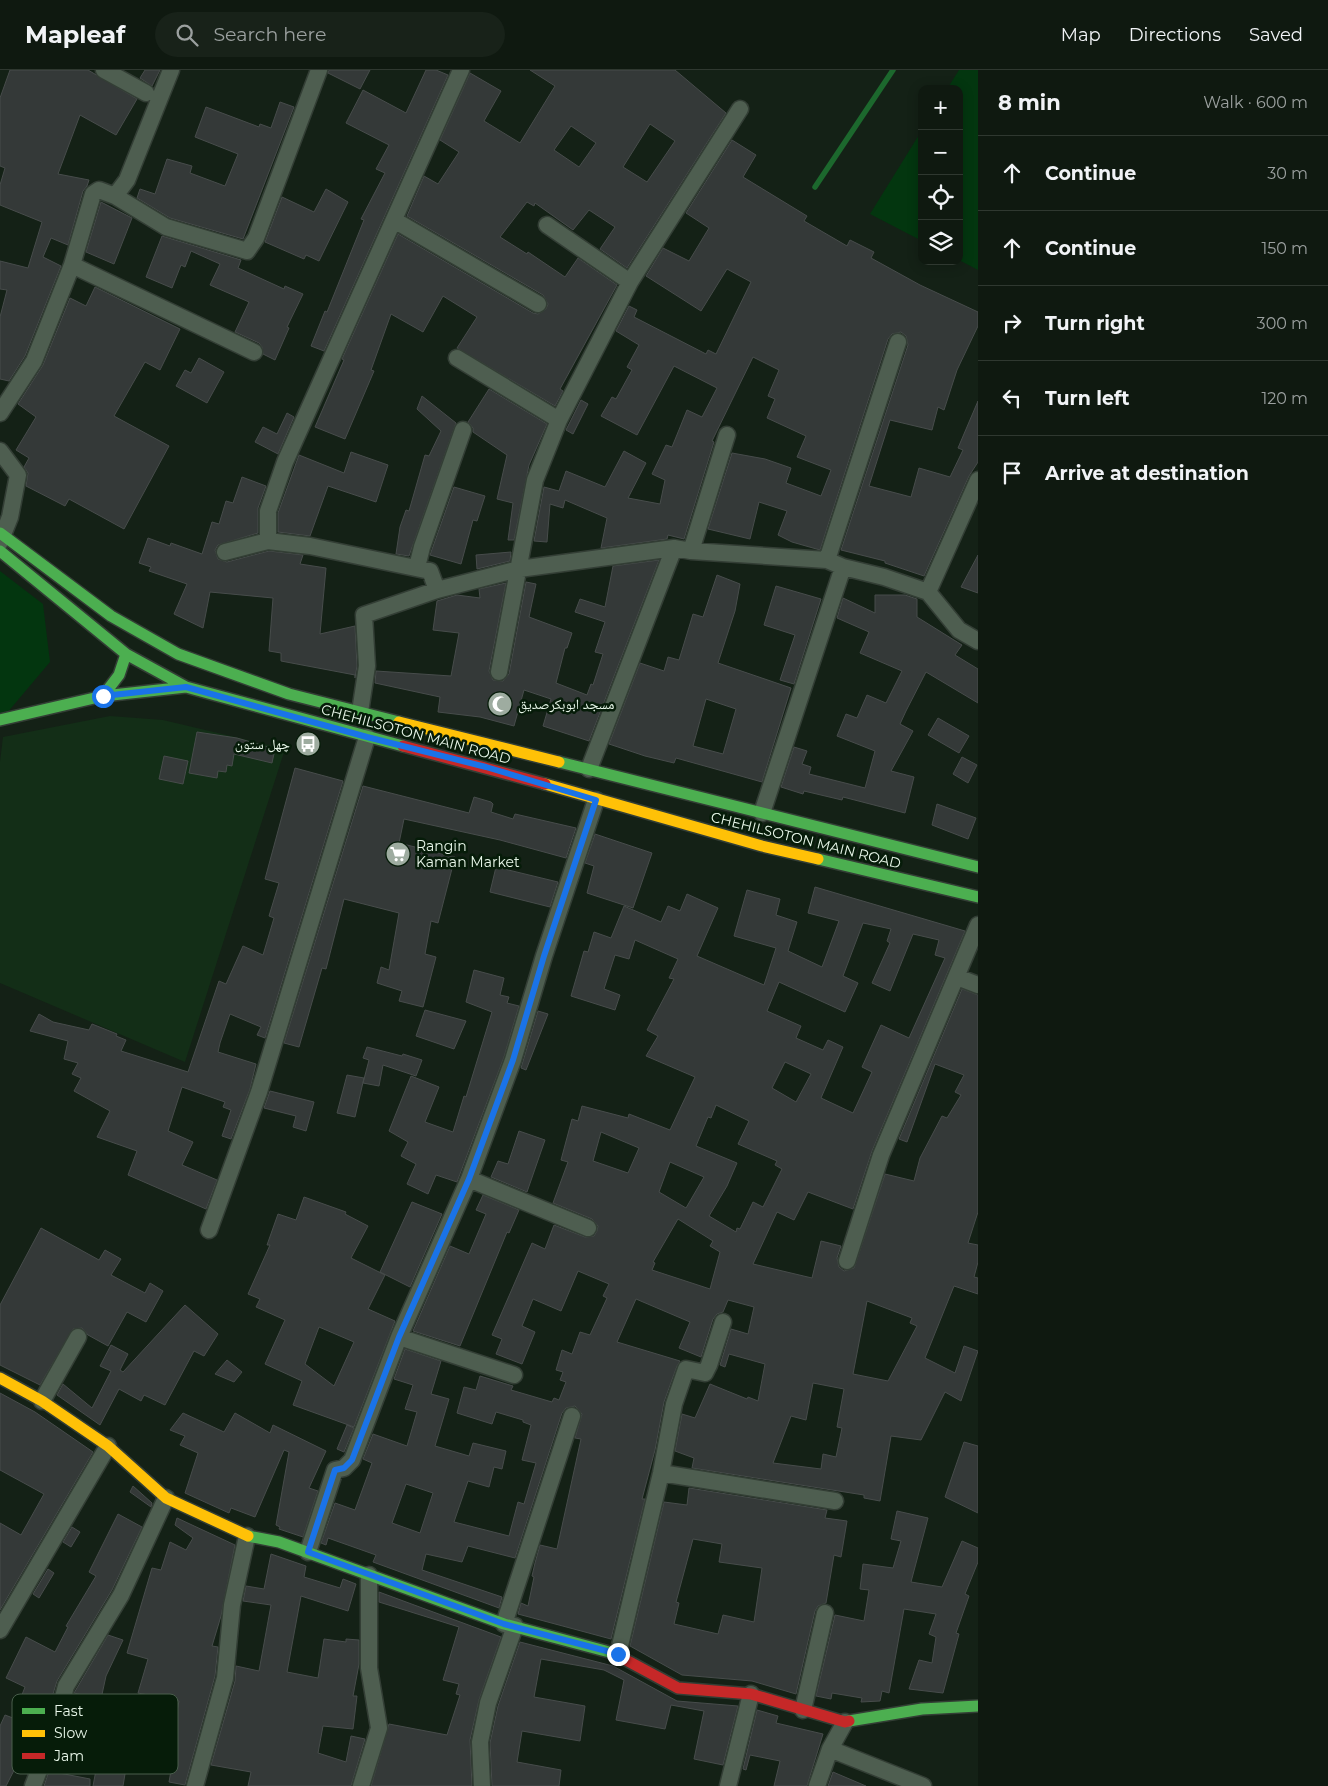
<!DOCTYPE html>
<meta charset="utf-8">
<style>
body{margin:0;font-family:Montserrat,"Noto Naskh Arabic",sans-serif;background:#182219;color:#f1f3f6}
.controls{position:absolute;right:15px;top:15px;display:grid;overflow:hidden;border-radius:10px;box-shadow:0 2px 12px #0003}
.controls button{width:45px;height:45px;display:grid;place-items:center;padding:0;border:0;border-bottom:1px solid #2f3830;background:#0f1910;color:#f1f3f6;font:25px sans-serif}
.stop{position:absolute;width:15px;height:15px;margin:-11px;border:4px solid #1a73e8;border-radius:50%;background:#fff}
.stop.end{background:#1a73e8;border-color:#fff;box-shadow:0 1px 5px #0008}
.list{margin:0;padding:0;list-style:none}
h2{display:flex;justify-content:space-between;align-items:center;height:65px;margin:0;padding:0 20px;font-size:21px}
h2 small{font-size:16px;font-weight:400;color:#9ba09f}
.list li{display:grid;grid-template-columns:32px 1fr auto;gap:15px;align-items:center;box-sizing:border-box;height:75px;padding:0 20px;border-top:1px solid #2f3830}
.list b{display:block;font-size:19px;white-space:nowrap}
.list em{font-size:16px;font-style:normal;color:#9ba09f}
.icon{flex:none;width:28px;height:28px;fill:none;stroke:currentColor;stroke-width:2;stroke-linecap:round;stroke-linejoin:round}
.map{position:relative;flex:none;width:978px;height:1716px;overflow:hidden}
header{display:flex;align-items:center;gap:30px;box-sizing:border-box;height:70px;padding:0 25px;background:#0f1910;border-bottom:1px solid #2f3830}
header strong{font-size:24px}
nav{display:flex;gap:28px;margin-inline-start:auto;font-size:18px}
.search{width:350px;height:45px;background:#182219;display:flex;align-items:center;gap:12px;box-sizing:border-box;padding:0 18px;border-radius:28px;color:#9ba09f;font-size:19px}
main{display:flex}
aside{flex:1;background:#0f1910}
.map>svg:first-child{display:block}
.built{fill:#132e17}
.green{fill:#03360f}
.lines{fill:none;stroke-linecap:round;stroke-linejoin:round}
.stream{stroke:#1c682d;stroke-width:5.5}
.building{fill:#343938;stroke:#474c4b;fill-rule:evenodd}
.street-casing{stroke:#333e35;stroke-width:19}
.fast-casing{stroke:#333e35;stroke-width:14}
.slow-casing{stroke:#333e35;stroke-width:14}
.jam-casing{stroke:#333e35;stroke-width:14}
.street{stroke:#4e5e50;stroke-width:16}
.fast{stroke:#4caf50;stroke-width:11}
.slow{stroke:#ffc107;stroke-width:11}
.jam{stroke:#c62828;stroke-width:11}
.route{stroke:#1a73e8;stroke-width:6}
.labels{text-anchor:middle;dominant-baseline:central;stroke-width:5;stroke-linejoin:round;paint-order:stroke}
.poi-label{font-size:14px;fill:#e9f7ea;stroke:#061c09;text-anchor:start}
.street-label{font-size:14px;fill:#e9f7ea;stroke:#061c09}
.key{fill:#061c09;stroke:#4a5e4c;stroke-width:1}
.key-label{font-size:14px;fill:#e9f7ea}
</style>
<header>
<strong>Mapleaf</strong>
<div class="search"><svg class="icon" aria-label="search" viewBox="0 0 24 24"><circle cx="10" cy="10" r="6"/><path d="M15 15l6 6"/></svg>Search here</div>
<nav><a>Map</a><a>Directions</a><a>Saved</a></nav>
</header>
<main>
<div class="map">
<svg width="978" height="1716" viewBox="0 0 978 1716">
<rect width="100%" height="100%" fill="#142116"/>
<path class="built" d="M110 646 163 650 285 679 185 992 0 913V692L3 667Z"/>
<path class="green" d="M959 0H978V200L959 190V19H947Z
M922 60V171L870 144Z
M0 501 43 534 50 592 7 643 0 644Z"/>
<g class="lines">
<path class="stream" d="M815 117 893 0"/>
</g>
<path class="building" d="M10 0H88L137 29 116 65 80 45 58 104 89 110 87 116 83 121 68 175 51 168 43 187 61 196 25 286 9 311 0 309V247L7 220 0 219V191L28 198 42 152 0 135V115L5 98 0 96V28Z
M145 0H160L152 16 140 8Z
M329 0H370L360 19 328 3Z
M426 0H436L448 5 324 281 311 276 325 241 327 242 364 150 361 149 385 103 376 99 389 75 346 53 363 20 406 43Z
M530 0H675L726 43 627 198 600 179 615 157 589 140 573 160 535 133 534 136 527 132 500 167 527 184 528 182 565 207 578 188 617 215 560 319 563 321 555 336 457 278 477 247 443 226 423 262 391 244 371 300 374 301 345 369 315 357 344 290 342 289 398 164 533 243 538 244 546 239 548 234 543 225 407 146 424 106 438 114 459 82 440 70 470 3 501 21 484 51 520 73 555 16ZM650 54 675 71 647 112 623 97ZM571 56 596 73 579 97 554 80Z
M280 32 294 37 243 169 170 148 137 128 140 119 155 124 167 89 192 96 190 103 225 116 238 84 195 67 206 37 259 57 260 54 271 58Z
M732 70 756 85 743 107 807 146 804 151 847 176 850 170 874 182 871 188 920 215 978 242V256L957 300 944 340 938 337 932 360 890 350 869 416 911 427 919 398 950 407 963 380 958 378 978 331V392L969 406 924 506 885 493V491L841 480 908 275 906 266 901 262 892 264 888 269 820 480 792 472 778 465 787 441 759 432 750 469 708 459 732 383 765 389 791 398 786 413 821 426 831 400 797 387 806 366 767 348 775 329 768 326 779 300 753 287 712 371 714 372 684 469 668 465 667 469 601 478 607 448 565 430 563 438 550 434 547 472 534 471 544 417 559 421 566 401 605 417 624 381 646 393 628 428 660 434 665 410 652 404 666 375 672 377 687 340 702 347 717 318 674 296 637 365 601 346 612 327 616 329 632 300 627 297 639 275 616 261 629 236 637 240 634 247 706 284 708 280 716 284 751 212 727 199 701 241 646 206 663 178 689 191 709 158 686 143Z
M326 119 348 132 319 191 306 185 304 189 265 172 282 127 314 142Z
M101 132 132 148 114 194 86 182Z
M162 166 241 190 238 198 284 219 285 216 303 224 287 257 289 258 275 290 263 284 262 277 259 273 235 262 249 232 210 215 220 194 191 181 185 197 181 195 172 218 146 207Z
M95 217 180 259 160 300 145 292 114 346 169 376 124 459 69 429 65 436 26 416 28 403 24 397 29 388 16 380 36 347 18 334 43 295 70 228 86 236Z
M199 288 224 302 207 333 176 316 185 300 191 303Z
M489 319 547 354 529 395 514 470H508L513 433 497 429 507 385 473 362V358L468 352Z
M422 326 456 353 409 486 396 484 400 457 406 440 409 441 425 385 429 386 441 361 417 339Z
M581 330 588 334 573 364 566 360Z
M287 343 294 347 278 384 255 372 263 357 277 364Z
M351 382 388 395 376 432 328 416 310 466 278 462V443L299 385 344 403Z
M242 407 266 416 258 438V463L218 475 215 480 218 489 227 492 269 481 303 485 300 494 326 498 320 564 355 556 357 596 355 608V605L281 591V583L269 581 273 528 210 522 203 558 174 544 187 514 149 501 151 497 139 493 148 468 170 476 171 473 202 484 212 452 219 454 226 431 233 433Z
M454 417 485 426 477 451 473 450 461 494 430 485Z
M511 482 510 491 477 499 476 485Z
M978 485V523L961 517Z
M659 490 589 671 543 656 551 629 524 620 514 656 480 647 438 642 440 627 375 613 376 601 451 606 459 563 433 560 437 531 457 525 480 528 479 519 506 513 489 601 493 610 503 611 509 604 526 512 536 514 529 547 572 563 567 578H565L556 613 587 625 591 614 593 615 603 584 595 582 605 552 575 542 580 529 605 537 613 496Z
M717 505 740 514 735 541 718 593 791 618 762 712 676 688 674 693 645 686 609 674 640 593 664 601 668 587 679 590 693 544 703 547ZM706 629 736 639 723 684 693 676Z
M776 516 821 529 794 614 780 610 795 565 764 555Z
M875 525H905L917 529V547L962 575 955 585 978 599V633L926 602 906 641 900 654 913 661 891 701 914 707 905 743 843 727 842 730 804 721 803 724 781 717 794 677 807 681 802 694 811 697 809 704 865 718 875 681 837 666 846 644 857 648 867 625 886 633 902 601 860 583 869 562 837 548 843 528 875 543Z
M938 648 969 666 959 683 928 665Z
M197 662 237 668 275 679 272 693 234 684 232 696 227 695 226 702 218 701 217 708 189 703Z
M164 686 188 691 183 714 159 709Z
M962 687 977 695 968 713 953 704Z
M295 698 343 711 265 968 257 965 261 957 230 944 220 973 218 982 256 994 250 1019 231 1069 222 1066 231 1040 223 1037 225 1032 182 1017 168 1061 193 1072 182 1095 217 1110 206 1139 128 1105 137 1081 97 1067 110 1041 74 1021 81 1008 72 1004 78 993 64 989 68 971 30 961 39 944 53 952 89 960 92 954 117 964 116 966 126 970 121 981 188 1002 219 911 226 914 243 876 263 885 274 848 269 846 279 813 265 809Z
M363 716 469 743 474 727 491 732 493 734 491 742 513 749 515 744 576 758 566 788 500 770 404 749 399 773 455 787 438 853 431 851 425 884 436 887 423 937 399 931 402 921 377 913 381 897 389 900 399 843 344 829 326 899 322 898 299 977 284 973Z
M937 734 976 748 968 769 932 755Z
M595 764 652 783 633 838 587 823 594 796 585 793Z
M496 797 558 812 550 837 490 822Z
M815 817 965 861 872 1081 853 1139 808 1122 794 1150 777 1142 753 1194 812 1208 821 1171 841 1176 837 1188 839 1197 844 1201 854 1198 885 1104 914 1111 920 1088 942 1046 947 1048 961 1025 955 1022 964 1005 935 994 907 1072 899 1069 962 919 978 925V1142L968 1173 978 1175V1192L974 1207 978 1208V1224L954 1216 925 1288 955 1303 964 1276 978 1281 961 1331 945 1322 921 1370 891 1366 880 1431 864 1428V1425L692 1398 694 1388 675 1381 682 1344 695 1348 710 1314 747 1329 748 1327 758 1331 765 1294 729 1284 725 1297 720 1295 731 1259 748 1264 754 1237 728 1230 723 1242 717 1244 713 1249 701 1287 679 1278 690 1252 636 1229 617 1272 680 1291 677 1296 664 1332 655 1380 642 1429H645L611 1569 518 1544 521 1533 528 1536 534 1507 532 1506 535 1493 540 1475 557 1479 581 1369 575 1368 582 1344 575 1336 566 1338 562 1343 515 1488 468 1476 462 1492 426 1484 422 1500 502 1527 499 1538 373 1492 376 1485 328 1468 326 1475 321 1473 335 1433 355 1440 372 1393 363 1389 373 1364 407 1376 417 1342 405 1339 413 1315 394 1309 405 1279 441 1291 431 1324 449 1329 435 1376 469 1386 473 1373 506 1381 502 1399 494 1397 489 1417 468 1411 454 1452 509 1466 518 1432 524 1434 536 1393 522 1390 531 1355 523 1352V1350L496 1342 492 1354 457 1343 464 1317 476 1320 480 1306 513 1316 511 1320 552 1332 554 1328 559 1330 566 1312 560 1310 563 1302 556 1300 562 1280 572 1284 580 1262 590 1265 607 1228 603 1226 609 1214 578 1201 561 1241 533 1229 522 1256 535 1262 522 1294 496 1284 502 1269 492 1265 532 1173 545 1179 554 1155 585 1167 594 1166 597 1161 598 1156 592 1149 553 1133 568 1092 561 1090 572 1049 578 1051 582 1036 628 1048 629 1044 670 1060 695 1007 646 986 658 966 647 960 674 909 669 908 678 889 635 870 629 889 615 885 604 919 620 925 615 940 571 926 584 881 588 882 594 862 611 868 624 836 661 852 668 836 680 841 687 824 718 838 697 886 764 915 776 878 734 866 747 820 780 829 776 845 797 852 788 881 822 897 839 851 808 843ZM863 853 891 859 887 871 890 873 872 913 890 921 913 864 939 870 935 885 945 888 909 968 881 955 862 997 872 1002 853 1043 821 1028 843 977 828 970 823 980 796 968 801 956 767 941 779 912 845 942 858 913 843 906ZM785 992 811 1004 796 1032 772 1018ZM716 1035 749 1051 738 1074 777 1091 775 1095 782 1099 763 1137 753 1132 740 1159 737 1158 736 1162 709 1146 727 1116 737 1093 696 1076 708 1047 711 1048ZM601 1062 639 1078 628 1103 593 1091ZM670 1092 704 1107 686 1138 659 1122ZM678 1149 713 1171 710 1176 720 1182 710 1219 652 1200 655 1193 653 1192ZM867 1231 912 1248 910 1253 917 1256 888 1311 853 1304ZM813 1313 844 1319 837 1357 842 1358 836 1387 823 1384 821 1399 773 1393 791 1346 806 1350ZM406 1414 433 1423 420 1463 392 1453Z
M474 900 504 908 500 925 509 927 507 933 519 936 504 987 457 1112 436 1105 428 1124 407 1114 416 1094 401 1086 408 1072 389 1061 411 1006 439 1017 425 1052 453 1062 464 1026 466 1027 492 942 466 932Z
M425 940 466 951 454 979 416 966Z
M538 941 548 944 526 1000 521 998Z
M367 977 402 986 403 984 422 990 416 1006 383 995 379 1016 363 1013 369 990 363 988Z
M347 1005 364 1008 355 1047 337 1043Z
M270 1021 314 1032 306 1061 293 1057 296 1046 264 1038Z
M519 1061 545 1070 527 1122 491 1107 498 1091 508 1094Z
M483 1125 519 1140 509 1163 507 1162 460 1276 413 1261 450 1176 469 1184 486 1144 476 1140Z
M304 1127 346 1142 345 1144 368 1156 351 1188 385 1205 368 1239 395 1251 354 1357 293 1335 302 1311 265 1294 285 1250 256 1237 260 1229 248 1224 270 1175H267L278 1144 296 1150ZM319 1257 354 1272 334 1316 305 1294Z
M412 1132 442 1144 410 1217 380 1202Z
M41 1158 99 1190 105 1180 121 1189 111 1205 145 1223 150 1213 163 1221 146 1252 127 1242 108 1276 88 1265 82 1258 73 1259 40 1315 0 1295V1235Z
M185 1235 218 1264 204 1286 194 1281 165 1335 144 1325 141 1331 119 1319 100 1355 57 1325 63 1314 92 1338 111 1301 100 1296 111 1275 128 1284 120 1300 123 1302Z
M227 1290 242 1302 234 1312 215 1304Z
M0 1323 35 1342 93 1382 0 1540V1453L21 1465 44 1424 0 1400Z
M183 1343 224 1362 235 1343 270 1363 273 1355 326 1381 309 1418 318 1421 303 1467 279 1459 280 1457 276 1455 289 1382 284 1380 255 1447 231 1438 229 1443 185 1423 198 1383 180 1375 185 1366 170 1360Z
M347 1355 354 1358 344 1382 337 1379Z
M964 1372 978 1376V1443L945 1427Z
M133 1416 152 1433 151 1437 130 1422Z
M689 1418 827 1440 825 1448 847 1451 841 1487 834 1485 826 1533 818 1536 815 1541 796 1624 752 1611 682 1605 630 1576 664 1432 687 1435ZM693 1469 722 1474 719 1492 762 1498 754 1552 723 1545 718 1564 674 1554 679 1533 676 1532Z
M897 1441 928 1448 911 1512 942 1517 962 1471 978 1478V1492L965 1524 969 1526 956 1563 959 1564 943 1623 909 1619 919 1590 932 1593 936 1567 929 1564 936 1544 904 1539 889 1623 882 1621 880 1631 861 1632 862 1628 832 1623 831 1629 816 1626 835 1545 864 1551 869 1520 860 1519 863 1494 893 1498 901 1471 891 1469Z
M118 1444 142 1457 112 1520 57 1611 53 1624 6 1716H0V1656L5 1645 13 1648 25 1617 6 1608 26 1567 55 1582 68 1557 66 1556 96 1506 89 1502Z
M177 1448 235 1475 221 1546 212 1576 218 1577 215 1606 185 1715 169 1712 175 1679 170 1678 179 1631 138 1623 148 1589 127 1583 152 1498 161 1500 170 1472 186 1480 193 1468 175 1455Z
M72 1457 80 1462 71 1477 63 1472Z
M271 1484 306 1496 304 1507 340 1518 343 1509 356 1514 348 1541 301 1526 287 1602 318 1608 324 1569 346 1572V1569L359 1570V1594L353 1626H357L353 1659 323 1656 318 1683 346 1692 351 1666 365 1669 351 1716H248L251 1702 211 1695 235 1611 236 1596 259 1601 271 1535 243 1531 246 1516 264 1519Z
M48 1499 54 1503 39 1528 33 1524Z
M379 1522 501 1567 479 1630 470 1670 472 1716H371L389 1654 447 1665 460 1625 456 1624 459 1614 443 1610 459 1557 379 1532Z
M108 1565 123 1570 106 1606 101 1629 74 1623Z
M520 1572 613 1596 677 1631 738 1636 723 1695 694 1689 704 1641 671 1635 665 1659 616 1650 624 1610 604 1600 541 1589 534 1627 585 1636 580 1671 522 1661 517 1692 561 1700 559 1716H492L490 1673 498 1636Z
M101 1629 141 1636 130 1674 123 1716H93L104 1658 96 1657Z
M757 1640 778 1646 776 1653 823 1664 807 1716H774L780 1691 750 1685 746 1700 743 1699Z
M49 1701 90 1709V1716H44Z
M833 1702 866 1716H828Z"/>
<g class="lines">
<defs>
<path id="street" d="M104 0 146 23
M115 126 166 157 247 181 256 168 319 0
M394 150 538 234
M547 155 630 212
M72 195 254 282
M457 288 559 350
M0 343 34 291 72 195 93 124 99 120 115 126 127 110 171 0
M0 381 18 405 10 447 0 472
M268 471V441L285 392 461 0
M691 481 727 365
M225 482 268 471 310 476 430 501 437 520
M827 490 898 272
M417 497 422 477 463 360
M928 522 978 410
M499 602 535 410 559 350 630 212 740 39
M360 642 367 596 364 545 437 520 519 499 674 478 691 481 827 490 843 497 884 507 928 522 959 560 978 571
M589 699 674 478
M762 743 843 497
M957 907 978 915
M469 1109 588 1158
M209 1160 259 1022 367 667
M847 1191 881 1085 978 855
M399 1267 514 1305
M42 1331 78 1267
M661 1403 835 1431
M308 1482 335 1400 344 1398 352 1390 399 1267 469 1109 513 990 544 886 596 730
M504 1554 572 1346
M0 1560 108 1376
M618 1584 661 1403 674 1334 686 1299 705 1303 709 1295 723 1252
M803 1640 825 1543
M830 1679 923 1716
M33 1716 54 1661 66 1616 121 1525 166 1428
M195 1716 225 1608 232 1535 247 1466
M361 1716 379 1658 369 1598V1505
M482 1716 480 1672 488 1633 515 1556
M728 1716 751 1624
M817 1716 830 1679 845 1652"/>
<path id="fast" d="M0 463 111 546 178 584 289 624 399 652
M0 481 126 584 186 617 403 676
M103 626 119 605 126 584
M0 650 103 626 186 617
M559 692 978 797
M818 789 978 827
M248 1466 279 1472 504 1554 613 1583
M849 1651 922 1639 978 1636"/>
<path id="slow" d="M399 652 559 692
M545 714 762 776 818 789
M0 1308 42 1331 108 1376 166 1428 248 1466"/>
<path id="jam" d="M403 676 545 714
M613 1583 678 1618 751 1624 845 1652 849 1651"/>
</defs>
<use href="#street" class="street-casing"/>
<use href="#fast" class="fast-casing"/>
<use href="#slow" class="slow-casing"/>
<use href="#jam" class="jam-casing"/>
<use href="#street" class="street"/>
<use href="#fast" class="fast"/>
<use href="#slow" class="slow"/>
<use href="#jam" class="jam"/>
</g>
<g class="lines">
<path class="route" d="M103 626 186 617 367 667 486 697 596 730 544 886 513 990 469 1109 399 1267 352 1390 344 1398 335 1400 308 1482 504 1554 618 1584"/>
</g>
<defs>
<symbol id="mosque-disc" viewBox="-11 -11 22 22"><circle r="9.5" fill="#9eaca0" stroke="#061c09"/><path d="M3.5-4.9A6 6 0 1 0 3.5 4.9A5 5 0 1 1 3.5-4.9Z" fill="#fff"/></symbol>
<symbol id="bus-disc" viewBox="-11 -11 22 22"><circle r="9.5" fill="#9eaca0" stroke="#061c09"/><path d="M-5-6H5V4H4V6H2V4H-2V6H-4V4H-5ZM-3.5-4V0h7V-4ZM-3.5 1.2v1.5H-2V1.2ZM2 1.2v1.5H3.5V1.2Z" fill="#fff"/></symbol>
<symbol id="supermarket-disc" viewBox="-11 -11 22 22"><circle r="9.5" fill="#9eaca0" stroke="#061c09"/><path d="M-6-5.5h2.5l.6 2H6L4.5 2H-2.5L-4.4-4H-6ZM-1.5 3.2a1.3 1.3 0 1 0 .1 0ZM3 3.2a1.3 1.3 0 1 0 .1 0Z" fill="#fff"/></symbol>
</defs>
<g fill-rule="evenodd">
<use href="#mosque-disc" x="486" y="620" width="28" height="28"/>
<use href="#bus-disc" x="294" y="660" width="28" height="28"/>
<use href="#supermarket-disc" x="384" y="770" width="28" height="28"/>
</g>
<g class="labels">
<g class="poi-label">
<text x="518" y="634">مسجد ابوبکرصدیق</text>
<text x="290" y="674" text-anchor="end">چهل ستون</text>
<text x="416" y="776">Rangin<tspan x="416" dy="16">Kaman Market</tspan></text>
</g>
<g class="street-label">
<text transform="translate(416 664) rotate(15)">CHEHILSOTON MAIN ROAD</text>
<text transform="translate(806 770) rotate(14)">CHEHILSOTON MAIN ROAD</text>
</g>
</g>
<rect x="12" y="1624" width="166" height="80" rx="8" class="key"/>
<rect x="22" y="1638" width="23" height="6" fill="#4caf50"/>
<rect x="22" y="1660" width="23" height="7" fill="#ffc107"/>
<rect x="22" y="1683" width="23" height="6" fill="#c62828"/>
<g class="key-label">
<text x="54" y="1646">Fast</text>
<text x="54" y="1668">Slow</text>
<text x="54" y="1691">Jam</text>
</g>
</svg>
<div class="controls">
<button>+</button>
<button>−</button>
<button><svg class="icon" aria-label="locate" viewBox="0 0 24 24"><circle cx="12" cy="12" r="6"/><path d="M12 2v4M12 18v4M2 12h4M18 12h4"/></svg></button>
<button><svg class="icon" aria-label="layers" viewBox="0 0 24 24"><path d="M12 4l9 5-9 5-9-5zM3 14l9 5 9-5"/></svg></button>
</div>
<div class="stop" style="left:103px;top:626px"></div>
<div class="stop end" style="left:618px;top:1584px"></div>
</div>
<aside>
<h2>8 min<small>Walk · 600 m</small></h2>
<ul class="list">
<li><svg class="icon" aria-label="ahead" viewBox="0 0 24 24"><path d="M12 20V5M6 11l6-6 6 6"/></svg><div><b>Continue</b></div><em>30 m</em></li>
<li><svg class="icon" aria-label="ahead" viewBox="0 0 24 24"><path d="M12 20V5M6 11l6-6 6 6"/></svg><div><b>Continue</b></div><em>150 m</em></li>
<li><svg class="icon" aria-label="right" viewBox="0 0 24 24"><path d="M7 20v-9h11M14 6l5 5-5 5"/></svg><div><b>Turn right</b></div><em>300 m</em></li>
<li><svg class="icon" aria-label="left" viewBox="0 0 24 24"><path d="M17 20v-9H6M10 6l-5 5 5 5"/></svg><div><b>Turn left</b></div><em>120 m</em></li>
<li><svg class="icon" aria-label="arrive" viewBox="0 0 24 24"><path d="M6 21V4h12l-3 4 3 4H6"/></svg><div><b>Arrive at destination</b></div></li>
</ul>
</aside>
</main>
